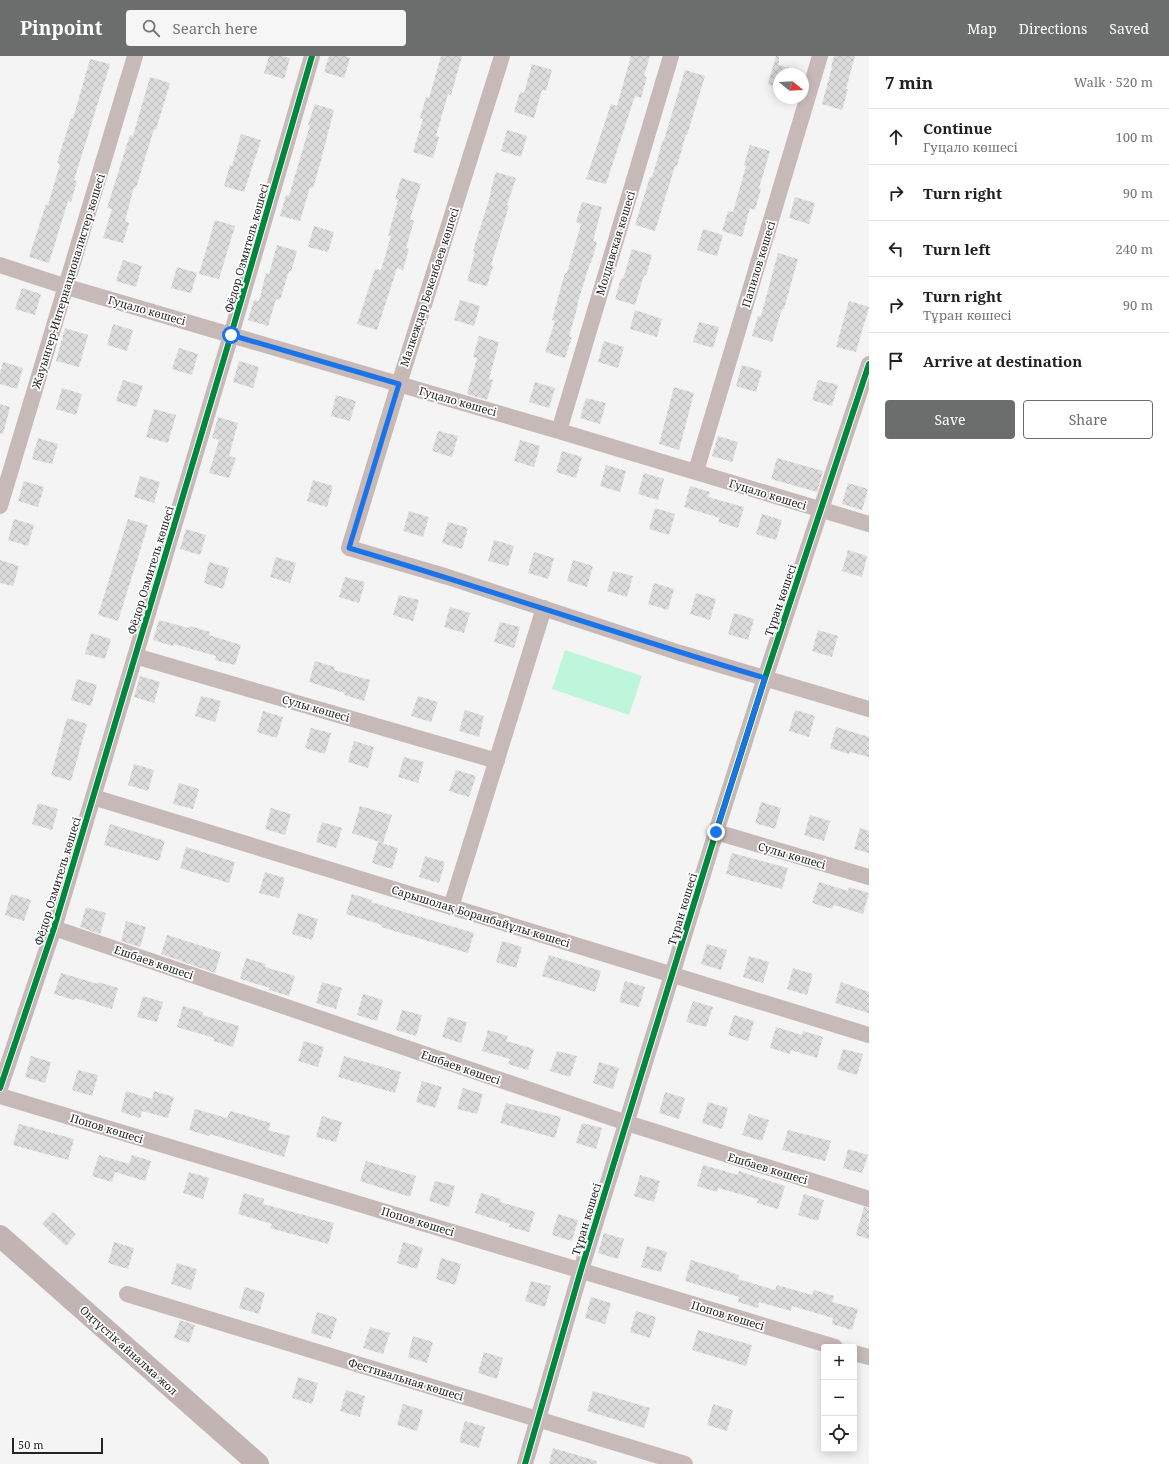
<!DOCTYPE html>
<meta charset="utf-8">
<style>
body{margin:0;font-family:"Noto Serif",serif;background:#f6f6f6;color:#202124}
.controls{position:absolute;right:12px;bottom:12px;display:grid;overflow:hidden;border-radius:4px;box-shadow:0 2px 10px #0003}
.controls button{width:36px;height:36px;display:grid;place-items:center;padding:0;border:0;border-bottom:1px solid #e0e0e0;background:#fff;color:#202124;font:20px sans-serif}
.compass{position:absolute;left:773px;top:12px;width:36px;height:36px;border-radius:50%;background:#fff;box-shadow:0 2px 10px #0003;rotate:108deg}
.scale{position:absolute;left:12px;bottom:10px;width:91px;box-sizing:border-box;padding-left:4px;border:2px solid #232424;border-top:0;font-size:11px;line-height:14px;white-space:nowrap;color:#232424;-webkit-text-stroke:3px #fff;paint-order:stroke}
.stop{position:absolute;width:12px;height:12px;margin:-9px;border:3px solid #1a73e8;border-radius:50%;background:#fff}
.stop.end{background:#1a73e8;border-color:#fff;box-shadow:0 1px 4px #0008}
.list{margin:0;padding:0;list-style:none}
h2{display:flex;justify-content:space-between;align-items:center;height:52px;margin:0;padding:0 16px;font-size:17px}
h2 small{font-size:13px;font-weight:400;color:#757577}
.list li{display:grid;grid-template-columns:26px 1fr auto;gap:12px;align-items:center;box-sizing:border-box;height:56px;padding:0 16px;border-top:1px solid #e0e0e0}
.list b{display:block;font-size:15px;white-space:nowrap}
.list p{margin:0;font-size:13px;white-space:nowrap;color:#757577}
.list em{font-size:13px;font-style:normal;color:#757577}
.actions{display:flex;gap:8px;padding:12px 16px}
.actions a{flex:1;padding:9px 0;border:1px solid #6c6d6d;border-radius:4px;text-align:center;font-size:14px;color:#6c6d6d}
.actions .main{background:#6c6d6d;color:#fff}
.icon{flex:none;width:22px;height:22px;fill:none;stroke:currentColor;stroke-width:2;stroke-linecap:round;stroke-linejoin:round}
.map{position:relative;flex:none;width:869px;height:1408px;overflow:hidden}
header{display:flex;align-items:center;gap:24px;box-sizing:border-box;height:56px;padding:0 20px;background:#6c6d6d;color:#fff}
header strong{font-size:19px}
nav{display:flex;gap:22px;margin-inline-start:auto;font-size:14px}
.search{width:280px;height:36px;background:#f6f6f6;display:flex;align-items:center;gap:10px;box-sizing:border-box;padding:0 14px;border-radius:4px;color:#757577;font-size:15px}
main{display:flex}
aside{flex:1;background:#fff}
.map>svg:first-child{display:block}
.green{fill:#bef6dc}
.building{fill:url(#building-cross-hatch)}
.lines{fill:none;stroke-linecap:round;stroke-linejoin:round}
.minor{stroke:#c6b9b7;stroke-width:16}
.highway{stroke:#c1b4b3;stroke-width:22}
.cycleway-casing{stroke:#fff;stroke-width:8}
.cycleway{stroke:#00873e;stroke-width:6}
.route{stroke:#1a73e8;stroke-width:5}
.labels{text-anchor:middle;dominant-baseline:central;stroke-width:3.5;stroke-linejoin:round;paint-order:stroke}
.street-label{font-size:11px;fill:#232424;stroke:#fff}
</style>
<header>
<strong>Pinpoint</strong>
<div class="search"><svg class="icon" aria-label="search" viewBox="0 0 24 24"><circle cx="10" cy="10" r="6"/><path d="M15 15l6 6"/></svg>Search here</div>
<nav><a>Map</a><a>Directions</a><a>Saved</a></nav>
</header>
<main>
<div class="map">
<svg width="869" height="1408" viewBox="0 0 869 1408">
<defs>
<pattern id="building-cross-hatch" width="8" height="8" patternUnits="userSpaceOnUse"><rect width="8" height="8" fill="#dcdcdc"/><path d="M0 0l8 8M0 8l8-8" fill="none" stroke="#bcbdbd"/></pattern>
</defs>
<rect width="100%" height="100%" fill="#f4f4f5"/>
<path class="green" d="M565 594 642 620 629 659 552 633Z"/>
<path class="building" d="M269 0H282L290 2 284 23 264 17Z
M329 0H345L350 2 344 22 324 16Z
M441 0H462L451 39 448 38 436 80 439 81 433 102 413 96 423 63 420 62 426 41 429 42Z
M631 0H650L644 20 647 21 641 42 635 40 606 128 586 123 611 48 617 50Z
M776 0H779V9L801 15 800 18H779V32L768 28Z
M834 0H855L846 33H848L842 54 822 48 832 11H831Z
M90 3 110 8 74 124 77 125 71 146 68 145 49 207 29 201 46 148 48 149 60 108 57 107 71 62 73 63Z
M532 8 552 14 546 35 542 34 534 62 514 56 520 36 524 37Z
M685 14 705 20 687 79 686 78 677 110H675L655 175 635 169 650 121H652L663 84H664Z
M150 21 170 27 156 74 154 73 136 132 134 131 125 165 129 167 123 187 103 182 112 153 107 152 130 79 133 80Z
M315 48 334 54 320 108 313 132 310 131 300 165 280 160 286 139 289 140 299 106 310 69H308Z
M507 74 527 80 521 101 501 95Z
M241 78 261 84 244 136 224 130 230 109 232 110Z
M750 89 770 95 759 132 761 133 755 154 750 152 742 181 722 175 728 155 733 156 746 110 744 109Z
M496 116 516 122 507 149 509 150 491 209 493 210 487 230 467 225 475 196 473 195 491 137H490Z
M401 122 421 128 410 163 414 165 406 192 409 193 403 214 397 212 377 274 357 268 375 213 381 214 391 180H388L398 144 395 143Z
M795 141 815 147 809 168 789 162Z
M582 146 602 151 593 185 597 186 591 207H590L577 249H578L569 280 572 281 565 302 545 296 555 265 552 264 559 238 565 217H567L581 168 576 166Z
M215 164 235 170 219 223 199 218Z
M314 170 334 176 328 196 308 191Z
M703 173 723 179 717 200 697 194Z
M277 189 297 195 291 216 289 215 280 244 276 243 268 270 248 264 254 244 259 245 266 217 269 218Z
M632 193 652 199 646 220 644 219 635 249 615 243 621 222 623 223Z
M778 197 798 203 784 253H782L772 286 752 280 758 260H761Z
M123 204 142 210 136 231 116 225Z
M177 211 197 217 191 237 171 232Z
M22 232 41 238 35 259 15 253Z
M460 244 480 250 474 270 454 264Z
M849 245 869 251 856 296 836 291Z
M635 254 662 263 657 281 630 273Z
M699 266 719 271 713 292 693 286Z
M113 268 133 274 127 295 107 289Z
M65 272 88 279 79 311 56 305Z
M479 280 499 286 489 323 493 324 487 344 467 338 477 302 473 301Z
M604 285 624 291 618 312 598 306Z
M179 292 198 298 192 319 172 313Z
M239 305 259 311 253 332 233 326Z
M3 306 23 312 17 333 0 328V317Z
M742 309 762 315 756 336 736 330Z
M123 324 143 330 136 351 116 345Z
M818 324 838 329 832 350 812 344Z
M535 326 555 332 549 352 529 346Z
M674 331 694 337 679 394 659 388Z
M62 332 82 338 76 359 56 353Z
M336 339 356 345 350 365 331 360Z
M586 342 606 347 600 368 580 362Z
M0 348 10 351 3 378 0 377Z
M154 353 176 359 168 387 146 381Z
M218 361 238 367 229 400 236 402 229 422 209 417 219 384 212 382Z
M438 375 458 380 452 401 432 395Z
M718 380 738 386 732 406 712 400Z
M38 382 58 388 52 408 32 403Z
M520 384 540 390 534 411 514 405Z
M562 395 582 401 576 422 556 416Z
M777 402 823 415 817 436 771 423Z
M606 409 626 415 620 436 600 430Z
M644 417 664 423 658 444 638 438Z
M140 420 160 426 154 447 134 441Z
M313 424 333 430 327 451 307 445Z
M24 425 44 431 38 451 18 445Z
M848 427 868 433 862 454 842 448Z
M690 430 710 436 708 441 744 451 738 472 718 466 720 462 684 451Z
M655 452 675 458 669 479 649 473Z
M409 455 429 461 423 481 403 475Z
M762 458 782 464 776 484 756 478Z
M14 463 34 469 28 490 8 484Z
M128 463 148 469 118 565 98 559Z
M448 466 468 472 462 493 442 487Z
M186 473 206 479 200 499 180 493Z
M494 484 514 490 508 510 488 505Z
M848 494 867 500 862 521 842 515Z
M534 496 554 502 548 523 528 517Z
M276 501 296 507 290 527 270 521Z
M0 504 19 510 13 530 0 527Z
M573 504 593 510 587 531 567 525Z
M209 506 229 512 223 533 204 527Z
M613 515 633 520 627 541 607 535Z
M345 521 365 526 359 547 339 541Z
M654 527 674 533 668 554 648 548Z
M696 537 716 543 710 564 690 558Z
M399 539 419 544 413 565 393 559Z
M450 551 470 557 464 577 444 571Z
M734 557 754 563 748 584 728 578Z
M159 564 189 572 190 570 210 576 209 579 241 589 235 609 215 604 216 600 174 588 173 590 153 584Z
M500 566 520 571 514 592 494 586Z
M818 574 838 580 832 601 812 595Z
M91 577 111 583 105 603 85 598Z
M315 605 335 611 334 614 370 624 364 645 344 639 345 637 309 626Z
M140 620 160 626 154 647 134 641Z
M77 623 97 629 91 650 71 644Z
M201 640 221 645 215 666 195 660Z
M418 640 438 646 431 666 411 660Z
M465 654 484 660 479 681 459 675Z
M795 654 815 660 809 681 789 675Z
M263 655 283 661 277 682 257 676Z
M67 662 87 668 71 725 51 719Z
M836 671 869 681V701L850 696 849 698 830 692Z
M311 672 331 677 325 698 305 692Z
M354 685 374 691 368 712 348 706Z
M404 701 424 706 418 727 398 721Z
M134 708 154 714 148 735 128 729Z
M456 714 476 720 469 741 449 735Z
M179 727 199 733 193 753 173 748Z
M761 746 781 752 775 773 755 767Z
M38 747 58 753 52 774 32 768Z
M360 750 392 759 383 787 352 777Z
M271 752 291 758 285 779 265 773Z
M810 759 830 765 824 785 804 779Z
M322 766 342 772 336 792 316 786Z
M110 768 165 785 159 805 104 789Z
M860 772 869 775V797L854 793Z
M378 786 398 792 392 813 372 807Z
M186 791 235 806 229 827 180 812Z
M732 797 788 812 782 833 726 818Z
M425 800 445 806 439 827 419 821Z
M265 816 285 822 279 842 259 837Z
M819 826 848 835 849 831 869 837 863 858 834 849 832 853 812 847Z
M11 838 31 844 24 865 5 859Z
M352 838 372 844 371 846 474 877 468 897 381 871 382 869 346 858Z
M86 851 106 857 100 878 80 871Z
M298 857 318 863 312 884 292 878Z
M126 865 146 871 140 891 121 885Z
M167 879 221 896 215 917 161 898Z
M502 885 522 891 516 912 496 906Z
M707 888 727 894 721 914 701 908Z
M549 899 601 915 595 936 542 920Z
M749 900 769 906 763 927 743 921Z
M246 902 266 908 265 911 295 920 289 940 269 934 270 932 240 923Z
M793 912 813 918 807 939 787 933Z
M61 917 98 928V926L118 932 112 953 75 942 74 944 54 938Z
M625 925 645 931 639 951 619 946Z
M322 926 342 932 336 953 316 947Z
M841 926 869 936V957L835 947Z
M363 938 383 944 377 965 357 959Z
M143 940 163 946 157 966 137 961Z
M693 945 713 951 706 971 686 966Z
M183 950 203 956 202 959 239 970 233 991 213 985 214 982 177 971Z
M402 954 422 959 416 980 396 974Z
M734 959 754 965 748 985 728 979Z
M448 961 467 966 461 987 442 981Z
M776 971 802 979 803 975 823 981 817 1002 791 994 790 998 770 992Z
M488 974 508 980 506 985 534 993 528 1014 508 1008 510 1003 482 995Z
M304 985 324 991 318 1011 298 1005Z
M843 993 863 998 857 1019 837 1013Z
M557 995 577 1000 570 1021 550 1015Z
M31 1000 51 1006 45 1027 25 1021Z
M344 1000 401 1016 395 1037 338 1021Z
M599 1006 619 1012 613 1033 593 1027Z
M78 1014 98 1019 92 1040 72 1034Z
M422 1025 442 1031 435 1052 416 1046Z
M463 1032 483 1038 477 1058 457 1053Z
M126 1035 152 1043 154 1035 174 1041 168 1062 142 1055 140 1062 121 1056Z
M665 1036 685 1042 679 1063 659 1057Z
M708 1046 728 1052 722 1073 702 1067Z
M506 1047 561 1061 555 1082 500 1067Z
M195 1053 227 1062 230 1055 271 1067 268 1074 290 1080 284 1101 210 1078 209 1080 189 1074Z
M749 1058 769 1064 762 1085 742 1079Z
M322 1060 342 1066 336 1086 316 1081Z
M582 1067 602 1072 596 1093 576 1087Z
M19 1068 74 1083 68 1104 13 1089Z
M788 1074 831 1085 825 1105 782 1094Z
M848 1093 868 1099 862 1117 843 1112Z
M99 1099 129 1108 132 1099 151 1105 145 1125 115 1116 112 1126 92 1120Z
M366 1105 416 1120 410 1141 360 1125Z
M703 1109 738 1119 739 1115 785 1130 778 1153 757 1147 758 1143 718 1132 717 1136 697 1130Z
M189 1116 209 1122 203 1143 183 1137Z
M640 1119 660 1125 654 1146 634 1140Z
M435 1125 455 1130 449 1151 429 1145Z
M244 1137 264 1143 263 1148 334 1167 328 1188 270 1172 272 1168 238 1158Z
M481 1137 501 1143 500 1146 535 1156 529 1176 509 1171 510 1168 475 1157Z
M804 1138 824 1144 818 1165 798 1159Z
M864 1151 869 1152V1183L856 1179Z
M53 1156 76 1178 66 1190 42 1168Z
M558 1158 578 1164 572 1185 552 1179Z
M604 1177 624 1183 618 1203 598 1197Z
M114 1186 134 1192 128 1213 108 1207Z
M403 1186 423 1192 417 1213 397 1207Z
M647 1190 667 1196 661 1216 641 1211Z
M441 1202 461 1208 455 1229 436 1223Z
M691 1204 739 1219 738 1223 775 1234 777 1229 812 1239 814 1234 834 1240 832 1246 858 1253 852 1274 832 1268 833 1262 792 1250 791 1255 759 1246 758 1252 738 1246 739 1241 685 1225Z
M177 1207 197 1213 191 1234 171 1228Z
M531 1225 551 1230 545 1251 525 1245Z
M245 1231 265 1237 259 1258 239 1252Z
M591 1241 611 1247 605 1268 585 1262Z
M636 1255 656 1261 650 1282 630 1276Z
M317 1256 337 1262 331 1283 311 1277Z
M180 1264 195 1269 189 1287 174 1282Z
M370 1271 390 1277 383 1298 363 1292Z
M698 1274 752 1289 746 1310 692 1294Z
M413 1280 433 1286 427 1307 408 1301Z
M484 1296 503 1302 497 1323 478 1317Z
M298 1321 318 1327 312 1348 292 1342Z
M346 1334 365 1340 360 1361 340 1355Z
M593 1335 650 1352 644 1372 587 1355Z
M403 1348 423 1354 417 1375 397 1369Z
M713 1348 733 1354 727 1375 707 1369Z
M465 1365 485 1371 479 1392 459 1386Z
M553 1392 597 1405V1408H549Z"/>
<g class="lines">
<path class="minor" d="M502 0 399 328 349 492 448 521 680 597 869 653
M0 209 67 231 559 375 869 468
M559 375 671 0
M696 415 820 0
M0 450 135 0
M135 600 497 705
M93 741C352 820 610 902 869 979
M716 776 869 821
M451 851 544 552
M54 872 627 1067 869 1143
M0 1032 54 872 231 279 312 0
M0 1040 835 1291
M127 1238 685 1408
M854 1297 869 1301
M525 1408 581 1214 716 776 765 622 869 308"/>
<path class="highway" d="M0 1180 258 1408"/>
<defs>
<path id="cycleway" d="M0 1032 54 872 231 279 312 0
M525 1408 581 1214 716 776 765 622 869 308"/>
</defs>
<use href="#cycleway" class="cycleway-casing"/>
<use href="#cycleway" class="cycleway"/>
</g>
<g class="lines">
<path class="route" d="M231 279 399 328 349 492C488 533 626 581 765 622L716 776"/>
</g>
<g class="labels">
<g class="street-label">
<text transform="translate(615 187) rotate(-73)">Молдавская көшесі</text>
<text transform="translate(246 192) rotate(-74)">Фёдор Озмитель көшесі</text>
<text transform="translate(758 208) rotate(-73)">Папилов көшесі</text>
<text transform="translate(68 225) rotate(-73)">Жауынгер-Интернационалистер көшесі</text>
<text transform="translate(429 231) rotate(-72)">Малкеждар Бөкенбаев көшесі</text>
<text transform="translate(147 254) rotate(16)">Гуцало көшесі</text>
<text transform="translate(458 345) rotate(16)">Гуцало көшесі</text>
<text transform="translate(768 438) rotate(17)">Гуцало көшесі</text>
<text transform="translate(150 514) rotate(-73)">Фёдор Озмитель көшесі</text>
<text transform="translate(780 544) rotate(-71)">Тұран көшесі</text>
<text transform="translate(316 652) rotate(16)">Сулы көшесі</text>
<text transform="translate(792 799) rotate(16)">Сулы көшесі</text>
<text transform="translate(57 825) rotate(-73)">Фёдор Озмитель көшесі</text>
<text transform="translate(682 853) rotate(-73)">Тұран көшесі</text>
<text transform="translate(481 860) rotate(17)">Сарышолақ Боранбайұлы көшесі</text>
<text transform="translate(154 906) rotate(19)">Ешбаев көшесі</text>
<text transform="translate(461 1011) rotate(19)">Ешбаев көшесі</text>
<text transform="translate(107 1072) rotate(17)">Попов көшесі</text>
<text transform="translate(768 1112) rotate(17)">Ешбаев көшесі</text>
<text transform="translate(586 1163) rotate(-73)">Тұран көшесі</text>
<text transform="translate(418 1165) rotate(17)">Попов көшесі</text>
<text transform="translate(728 1259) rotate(17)">Попов көшесі</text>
<text transform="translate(129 1294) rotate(42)">Оңтүстік айналма жол</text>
<text transform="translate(406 1323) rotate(17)">Фестивальная көшесі</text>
</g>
</g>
</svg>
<div class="controls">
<button>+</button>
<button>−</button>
<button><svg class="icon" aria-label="locate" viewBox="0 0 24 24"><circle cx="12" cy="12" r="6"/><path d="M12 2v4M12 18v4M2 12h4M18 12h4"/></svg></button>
</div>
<svg class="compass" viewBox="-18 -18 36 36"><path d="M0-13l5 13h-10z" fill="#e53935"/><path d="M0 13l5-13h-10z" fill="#757577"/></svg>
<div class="scale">50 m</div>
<div class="stop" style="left:231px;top:279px"></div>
<div class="stop end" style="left:716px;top:776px"></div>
</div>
<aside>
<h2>7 min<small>Walk · 520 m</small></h2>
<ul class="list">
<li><svg class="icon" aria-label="ahead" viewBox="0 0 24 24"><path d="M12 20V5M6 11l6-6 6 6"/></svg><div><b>Continue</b><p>Гуцало көшесі</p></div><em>100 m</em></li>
<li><svg class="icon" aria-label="right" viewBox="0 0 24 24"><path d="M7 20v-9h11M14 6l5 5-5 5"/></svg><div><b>Turn right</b></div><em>90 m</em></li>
<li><svg class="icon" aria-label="left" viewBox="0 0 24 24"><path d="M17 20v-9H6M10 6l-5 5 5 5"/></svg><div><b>Turn left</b></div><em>240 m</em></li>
<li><svg class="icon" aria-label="right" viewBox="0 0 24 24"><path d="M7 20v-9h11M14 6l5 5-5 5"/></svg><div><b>Turn right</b><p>Тұран көшесі</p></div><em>90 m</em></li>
<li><svg class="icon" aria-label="arrive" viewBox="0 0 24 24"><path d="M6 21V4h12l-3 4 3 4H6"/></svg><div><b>Arrive at destination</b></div></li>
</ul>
<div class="actions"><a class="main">Save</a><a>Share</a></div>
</aside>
</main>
